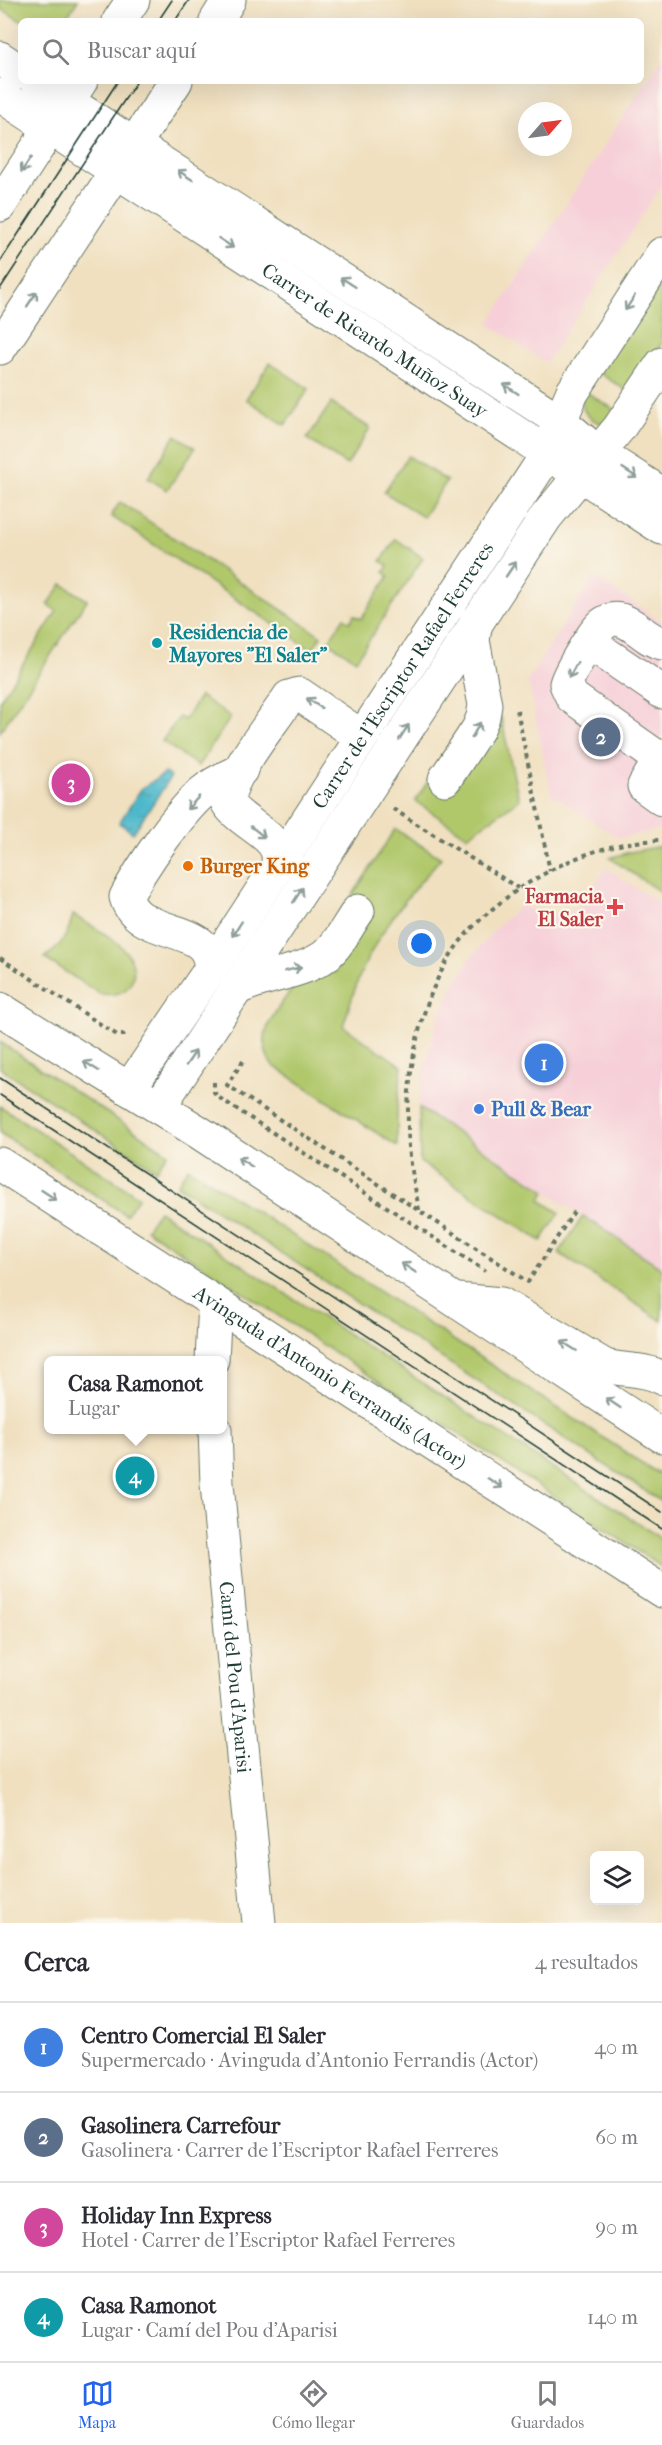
<!DOCTYPE html>
<html lang="es">
<meta charset="utf-8">
<style>
body{margin:0;font-family:"IM FELL French Canon",serif;background:#f2f2f3;color:#2b2b33}
.controls{position:absolute;right:18px;bottom:18px;display:grid;overflow:hidden;border-radius:9px;box-shadow:0 6px 24px #0002}
.controls button{width:54px;height:54px;display:grid;place-items:center;padding:0;border:0;border-bottom:2px solid #e1e1e2;background:#fff;color:#2b2b33;font:30px sans-serif}
.compass{position:absolute;left:518px;top:102px;width:54px;height:54px;border-radius:50%;background:#fff;box-shadow:0 6px 24px #0002;rotate:62deg}
.you{position:absolute;left:422px;top:944px;width:21px;height:21px;margin:-15px;border:4px solid #fff;border-radius:50%;background:#1a73e8;box-shadow:0 0 0 9px #1a73e833}
.badge{display:grid;place-items:center;width:39px;height:39px;border-radius:50%;background:#2563eb;color:#fff;font-size:20px;font-weight:700}
.pin{position:absolute;translate:-50% -50%;border:3px solid #fff;box-shadow:0 2px 6px #0006}
.popup{position:absolute;left:44px;top:1356px;width:183px;height:78px;box-sizing:border-box;display:grid;place-content:center;border-radius:9px;background:#fff;filter:drop-shadow(0 2px 4px #0005);font-size:20px;white-space:nowrap;color:#7c7c81}
.popup b{font-size:22px;color:#2b2b33}
.popup::after{content:'';position:absolute;left:50%;top:100%;margin-left:-12px;border:12px solid transparent;border-top-color:#fff}
.list{margin:0;padding:0;list-style:none}
h2{display:flex;justify-content:space-between;align-items:center;height:78px;margin:0;padding:0 24px;font-size:26px}
h2 small{font-size:20px;font-weight:400;color:#7c7c81}
.list li{display:grid;grid-template-columns:39px 1fr auto;gap:18px;align-items:center;box-sizing:border-box;height:90px;padding:0 24px;border-top:2px solid #e1e1e2}
.list b{display:block;font-size:22px;white-space:nowrap}
.list p{margin:0;font-size:20px;white-space:nowrap;color:#7c7c81}
.list em{font-size:20px;font-style:normal;color:#7c7c81}
.icon{flex:none;width:33px;height:33px;fill:none;stroke:currentColor;stroke-width:2;stroke-linecap:round;stroke-linejoin:round}
.map{position:relative;flex:none;width:662px;height:1923px;overflow:hidden}
.search{position:absolute;background:#fff;box-shadow:0 6px 24px #0002;left:18px;right:18px;top:18px;height:66px;display:flex;align-items:center;gap:15px;box-sizing:border-box;padding:0 21px;border-radius:9px;color:#7c7c81;font-size:22px}
.sheet{height:438px;background:#fff}
nav{display:flex;justify-content:space-around;align-items:center;box-sizing:border-box;height:84px;border-top:2px solid #e1e1e2;background:#fff;font-size:16px;color:#7c7c81}
nav a{display:grid;justify-items:center;gap:3px}
nav .on{color:#2563eb}
.map>svg:first-child{display:block}
.built{fill:#f6cfd8}
.green{fill:#b0c76b;stroke:#688250;stroke-width:1.5}
.water{fill:url(#water-ripples);stroke:#367a80;stroke-width:1.5}
.lines{fill:none;stroke-linecap:round;stroke-linejoin:round}
.minor-casing{stroke:#687665;stroke-width:35}
.major-casing{stroke:#687665;stroke-width:35}
.path{stroke:#687665;stroke-width:4;stroke-dasharray:4.5 4.5;stroke-linecap:butt}
.minor{stroke:#fff;stroke-width:33}
.major{stroke:#fff;stroke-width:33}
.tram{stroke:#1f3d34;stroke-width:1.5}
.oneway{stroke:#8f9e9a}
.culture-dot{fill:#0f9aa8;stroke:#fbf7ec;stroke-width:2}
.food-dot{fill:#e8710a;stroke:#fbf7ec;stroke-width:2}
.health-dot{fill:#e0444e;stroke:#fbf7ec;stroke-width:2}
.shop-dot{fill:#3f7fe0;stroke:#fbf7ec;stroke-width:2}
.labels{text-anchor:middle;dominant-baseline:central;stroke-width:4.5;stroke-linejoin:round;paint-order:stroke}
.street-label{font-size:20px;fill:#1f3d34;stroke:#fbf7ec}
.culture-label{font-size:20px;font-weight:bold;fill:#0d838f;stroke:#fbf7ec;text-anchor:start}
.food-label{font-size:20px;font-weight:bold;fill:#c56008;stroke:#fbf7ec;text-anchor:start}
.health-label{font-size:20px;font-weight:bold;fill:#be3a42;stroke:#fbf7ec;text-anchor:end}
.shop-label{font-size:20px;font-weight:bold;fill:#366cbe;stroke:#fbf7ec;text-anchor:start}
</style>
<div class="map">
<svg width="662" height="1923" viewBox="0 0 662 1923">
<defs>
<pattern id="water-ripples" width="26" height="14" patternUnits="userSpaceOnUse" patternTransform="scale(1.5)"><rect width="26" height="14" fill="#4eb8cb"/><path d="M2 4q2-2 4 0t4 0M15 11q2-2 4 0t4 0" fill="none" stroke="#4097a6"/></pattern>
</defs>
<rect width="100%" height="100%" fill="#fbf7ec"/>
<filter id="ink" filterUnits="userSpaceOnUse"><feTurbulence type="fractalNoise" baseFrequency=".0167" numOctaves="2"/><feDisplacementMap in="SourceGraphic" scale="12" xChannelSelector="R" yChannelSelector="G"/><feConvolveMatrix kernelMatrix="1 2 1 2 8 2 1 2 1" color-interpolation-filters="sRGB"/></filter>
<filter id="wash" filterUnits="userSpaceOnUse"><feTurbulence type="fractalNoise" baseFrequency=".008" numOctaves="4" result="noise"/><feDisplacementMap in="SourceGraphic" scale="24" xChannelSelector="R" yChannelSelector="G"/><feGaussianBlur stdDeviation="1.35" result="paint"/><feColorMatrix in="noise" values="0 0 0 0 0 0 0 0 0 0 0 0 0 0 0 0 0 1.4 0 .05"/><feComposite in="paint" operator="in"/></filter>
<g filter="url(#wash)">
<rect width="100%" height="100%" fill="#f0e0c0"/>
<path class="built" d="M662 57V185L546 363 488 324Z
M594 576 662 622V829L619 838 551 794 528 680Z
M606 868 662 905V1268L419 1108 423 1071 438 1019 453 987 472 956 495 929 522 904 540 917 580 908Z"/>
<path class="green" d="M0 0H78L66 19 21 21 0 8Z
M662 269V343L630 393 596 371Z
M270 363 309 389 285 425 246 399Z
M583 390 618 412 611 420 600 423C584 417 579 407 583 390Z
M331 403 370 428 347 465 307 439Z
M176 435 195 448 167 490 148 478Z
M408 456 447 481 423 517 384 492Z
M120 502 321 636 312 650 111 516Z
M396 539 423 558 356 660 328 642 344 618 350 622 354 615 361 619 389 576 384 572 388 566 381 561Z
M62 584 87 600 0 732V700L57 611 48 605Z
M200 696 231 717 198 766 162 741 179 717 184 720Z
M501 717 519 800 467 836 415 801 434 772 456 786Z
M395 829 441 858C410 893 380 929 361 973 354 990 349 1008 343 1026L402 1066 397 1108V1146L272 1065C251 1034 279 1008 297 982L335 972 369 919 347 904Z
M662 846V893L610 858 630 852Z
M73 915C95 929 148 951 130 984 124 995 111 995 100 994L44 958C61 947 68 935 73 915Z
M0 1042 168 1153 156 1170 0 1068Z
M0 1106 139 1197 126 1215 0 1133Z
M419 1108 546 1191 540 1200 560 1213 541 1241 420 1162Z
M188 1167 662 1476V1502L177 1185Z
M159 1211 662 1539V1567L146 1229Z
M583 1216 662 1268V1321L559 1253Z"/>
<path class="water" d="M165 773 171 777 133 833 119 823 141 789Z"/>
</g>
<g filter="url(#ink)">
<g class="lines">
<defs>
<g id="minor">
<path d="M0 58 21 72"/>
<path d="M36 81 560 421 598 453 662 494"/>
<path id="s1" d="M0 95 662 528"/>
<path d="M590 643 662 692"/>
<path d="M662 756 644 786 662 799"/>
<path d="M660 759 572 697 566 684C570 671 593 632 603 624 608 620 615 618 621 620 636 624 646 640 662 643"/>
<path d="M445 779 478 729 483 717 485 705 473 640 476 622"/>
<path d="M278 865C278 861 279 855 277 851 272 833 238 821 227 802 232 771 271 725 289 697L299 694 362 737"/>
<path d="M210 970C215 921 138 941 126 897 141 868 179 812 204 791 214 782 229 776 241 770"/>
<path d="M238 988C264 975 302 973 325 956 339 945 348 925 358 911"/>
<path id="s2" d="M129 1089 210 970 544 459 572 393 662 254"/>
<path d="M159 1107 546 517 619 428 662 364"/>
<path d="M458 1300 501 1304 605 1366C624 1371 645 1368 662 1378"/>
<path d="M212 1360 215 1303"/>
<path id="s3" d="M215 1430 217 1484 259 1923"/>
</g>
<g id="major">
<path d="M119 21 133 0"/>
<path d="M216 21 229 0"/>
<path d="M0 205 81 81"/>
<path d="M0 348 176 81"/>
<path d="M0 1009 197 1131 662 1436"/>
<path id="s4" d="M0 1164 662 1591"/>
</g>
</defs>
<use href="#minor" class="minor-casing"/>
<use href="#major" class="major-casing"/>
<path class="path" d="M517 710 550 871
M393 809 518 888
M0 958 117 1035H124L129 1032
M243 1061 227 1085 528 1282 575 1210
M214 1082V1092L218 1097 485 1271
M419 1210C416 1192 412 1174 410 1156 401 1083 420 978 475 925 494 906 514 891 537 878 575 855 617 841 662 840"/>
<use href="#minor" class="minor"/>
<use href="#major" class="major"/>
<path class="tram" d="M158 21 172 0
M175 21 189 0
M0 262 118 81
M0 289 137 81
M0 1078 662 1512
M0 1095 662 1529"/>
</g>
<defs><path id="oneway-shaft" d="M-6 0H5M1.5-3L5.5 0L1.5 3" fill="none" stroke-width="1.6" stroke-linecap="round" stroke-linejoin="round" transform="scale(1.5)"/></defs>
<g class="oneway">
<use href="#oneway-shaft" transform="translate(26 165) rotate(123)"/>
<use href="#oneway-shaft" transform="translate(185 175) rotate(-147)"/>
<use href="#oneway-shaft" transform="translate(226 243) rotate(33)"/>
<use href="#oneway-shaft" transform="translate(348 282) rotate(-147)"/>
<use href="#oneway-shaft" transform="translate(32 299) rotate(-56)"/>
<use href="#oneway-shaft" transform="translate(630 303) rotate(123)"/>
<use href="#oneway-shaft" transform="translate(511 389) rotate(-147)"/>
<use href="#oneway-shaft" transform="translate(630 473) rotate(33)"/>
<use href="#oneway-shaft" transform="translate(511 569) rotate(-56)"/>
<use href="#oneway-shaft" transform="translate(573 670) rotate(119)"/>
<use href="#oneway-shaft" transform="translate(314 703) rotate(-147)"/>
<use href="#oneway-shaft" transform="translate(476 730) rotate(-61)"/>
<use href="#oneway-shaft" transform="translate(404 732) rotate(-57)"/>
<use href="#oneway-shaft" transform="translate(193 803) rotate(133)"/>
<use href="#oneway-shaft" transform="translate(258 832) rotate(38)"/>
<use href="#oneway-shaft" transform="translate(298 895) rotate(-57)"/>
<use href="#oneway-shaft" transform="translate(237 929) rotate(123)"/>
<use href="#oneway-shaft" transform="translate(293 969) rotate(-15)"/>
<use href="#oneway-shaft" transform="translate(191 1058) rotate(-56)"/>
<use href="#oneway-shaft" transform="translate(91 1066) rotate(-148)"/>
<use href="#oneway-shaft" transform="translate(245 1162) rotate(-147)"/>
<use href="#oneway-shaft" transform="translate(49 1195) rotate(33)"/>
<use href="#oneway-shaft" transform="translate(409 1268) rotate(-147)"/>
<use href="#oneway-shaft" transform="translate(569 1346) rotate(-148)"/>
<use href="#oneway-shaft" transform="translate(613 1403) rotate(-146)"/>
<use href="#oneway-shaft" transform="translate(495 1483) rotate(33)"/>
</g>
</g>
<circle class="culture-dot" cx="157" cy="643" r="6"/>
<circle class="food-dot" cx="188" cy="866" r="6"/>
<path class="health-dot" d="M612 898h6v6h6v6h-6v6h-6v-6h-6v-6h6z"/>
<circle class="shop-dot" cx="479" cy="1109" r="6"/>
<g class="labels">
<g class="street-label">
<text stroke="none"><textPath href="#s1" startOffset="448">Carrer de Ricardo Muñoz Suay</textPath></text>
<text stroke="none"><textPath href="#s2" startOffset="496">Carrer de l'Escriptor Rafael Ferreres</textPath></text>
<text stroke="none"><textPath href="#s4" startOffset="393">Avinguda d'Antonio Ferrandis (Actor)</textPath></text>
<text stroke="none"><textPath href="#s3" startOffset="248">Camí del Pou d'Aparisi</textPath></text>
</g>
<g class="culture-label">
<text x="169" y="632">Residencia de<tspan x="169" dy="23">Mayores "El Saler"</tspan></text>
</g>
<g class="food-label">
<text x="200" y="866">Burger King</text>
</g>
<g class="health-label">
<text x="603" y="896">Farmacia<tspan x="603" dy="23">El Saler</tspan></text>
</g>
<g class="shop-label">
<text x="491" y="1109">Pull &amp; Bear</text>
</g>
</g>
</svg>
<div class="controls">
<button><svg class="icon" aria-label="layers" viewBox="0 0 24 24"><path d="M12 4l9 5-9 5-9-5zM3 14l9 5 9-5"/></svg></button>
</div>
<svg class="compass" viewBox="-18 -18 36 36"><path d="M0-13l5 13h-10z" fill="#e53935"/><path d="M0 13l5-13h-10z" fill="#7c7c81"/></svg>
<div class="you"></div>
<div class="pin badge" style="left:544px;top:1063px;background:#3f7fe0">1</div>
<div class="pin badge" style="left:601px;top:737px;background:#5c6f8a">2</div>
<div class="pin badge" style="left:71px;top:783px;background:#d1479c">3</div>
<div class="pin badge" style="left:135px;top:1476px;background:#0f9aa8">4</div>
<div class="popup"><b>Casa Ramonot</b>Lugar</div>
<div class="search"><svg class="icon" aria-label="search" viewBox="0 0 24 24"><circle cx="10" cy="10" r="6"/><path d="M15 15l6 6"/></svg>Buscar aquí</div>
</div>
<section class="sheet">
<h2>Cerca<small>4 resultados</small></h2>
<ul class="list">
<li><span class="badge" style="background:#3f7fe0">1</span><div><b>Centro Comercial El Saler</b><p>Supermercado · Avinguda d'Antonio Ferrandis (Actor)</p></div><em>40 m</em></li>
<li><span class="badge" style="background:#5c6f8a">2</span><div><b>Gasolinera Carrefour</b><p>Gasolinera · Carrer de l'Escriptor Rafael Ferreres</p></div><em>60 m</em></li>
<li><span class="badge" style="background:#d1479c">3</span><div><b>Holiday Inn Express</b><p>Hotel · Carrer de l'Escriptor Rafael Ferreres</p></div><em>90 m</em></li>
<li><span class="badge" style="background:#0f9aa8">4</span><div><b>Casa Ramonot</b><p>Lugar · Camí del Pou d'Aparisi</p></div><em>140 m</em></li>
</ul>
</section>
<nav>
<a class="on"><svg class="icon" aria-label="map" viewBox="0 0 24 24"><path d="M3 6l6-2 6 2 6-2v14l-6 2-6-2-6 2zM9 4v14M15 6v14"/></svg>Mapa</a>
<a><svg class="icon" aria-label="directions" viewBox="0 0 24 24"><path d="M12 3l9 9-9 9-9-9zM9 14v-3h6M13 9l2 2-2 2"/></svg>Cómo llegar</a>
<a><svg class="icon" aria-label="saved" viewBox="0 0 24 24"><path d="M7 4h10v16l-5-4-5 4z"/></svg>Guardados</a>
</nav>
